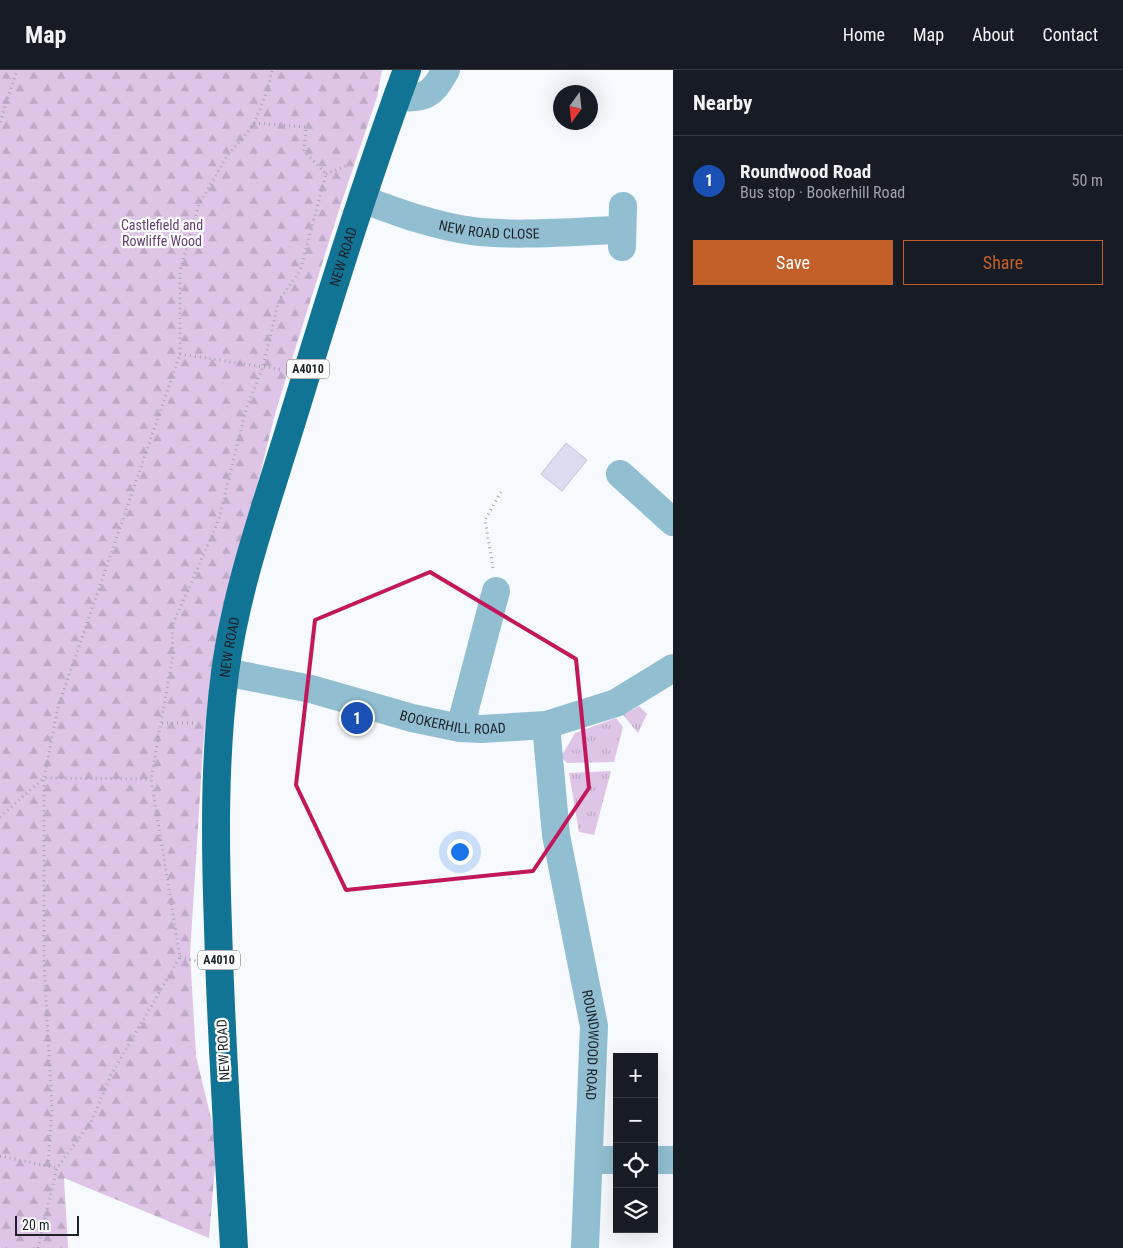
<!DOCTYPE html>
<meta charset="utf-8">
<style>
body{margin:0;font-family:"Roboto Condensed",sans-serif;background:#242831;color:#f1f3f6}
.controls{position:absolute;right:15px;bottom:15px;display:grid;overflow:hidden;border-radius:0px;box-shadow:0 5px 20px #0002}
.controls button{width:45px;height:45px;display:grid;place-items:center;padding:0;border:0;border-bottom:1px solid #363941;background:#171b24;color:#f1f3f6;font:25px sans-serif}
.compass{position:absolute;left:553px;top:15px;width:45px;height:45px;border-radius:50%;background:#171b24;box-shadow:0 5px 20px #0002;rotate:195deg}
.scale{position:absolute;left:15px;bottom:12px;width:64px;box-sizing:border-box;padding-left:5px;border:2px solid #1d2229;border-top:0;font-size:14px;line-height:18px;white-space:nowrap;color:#1d2229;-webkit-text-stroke:4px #fff;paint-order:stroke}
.you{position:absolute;left:459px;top:781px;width:18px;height:18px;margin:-12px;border:4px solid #fff;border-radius:50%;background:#1a73e8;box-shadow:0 0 0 8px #1a73e833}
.badge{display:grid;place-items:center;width:32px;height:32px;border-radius:50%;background:#c35f29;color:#fff;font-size:16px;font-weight:700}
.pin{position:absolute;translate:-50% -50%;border:2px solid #fff;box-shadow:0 1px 5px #0006}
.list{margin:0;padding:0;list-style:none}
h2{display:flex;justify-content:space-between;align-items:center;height:65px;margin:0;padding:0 20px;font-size:21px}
h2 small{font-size:16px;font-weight:400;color:#9ea1a6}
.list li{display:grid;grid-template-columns:32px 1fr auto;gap:15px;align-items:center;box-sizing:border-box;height:90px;padding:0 20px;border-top:1px solid #363941}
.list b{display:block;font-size:19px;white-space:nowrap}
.list p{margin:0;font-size:16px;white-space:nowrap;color:#9ea1a6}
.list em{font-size:16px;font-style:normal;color:#9ea1a6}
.actions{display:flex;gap:10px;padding:15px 20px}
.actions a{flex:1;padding:11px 0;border:1px solid #c35f29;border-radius:0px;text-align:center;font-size:18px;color:#c35f29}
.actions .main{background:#c35f29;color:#fff}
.icon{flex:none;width:28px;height:28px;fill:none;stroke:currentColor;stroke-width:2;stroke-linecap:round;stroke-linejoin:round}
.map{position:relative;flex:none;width:673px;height:1178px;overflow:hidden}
header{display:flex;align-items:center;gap:30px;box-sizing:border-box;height:70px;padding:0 25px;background:#171b24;border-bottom:1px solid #363941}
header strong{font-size:24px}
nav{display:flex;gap:28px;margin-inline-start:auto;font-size:18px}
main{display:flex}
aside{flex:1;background:#171b24}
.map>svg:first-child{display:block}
.grass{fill:url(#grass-tufts)}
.forest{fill:url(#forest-firs)}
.building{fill:#dcdcf1;stroke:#c2c2d7}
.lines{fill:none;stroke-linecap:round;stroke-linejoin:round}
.path{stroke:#a3a7ac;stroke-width:3;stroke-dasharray:1 4;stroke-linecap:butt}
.minor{stroke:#92bed1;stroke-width:28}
.highway{stroke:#127495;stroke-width:28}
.marked{fill:none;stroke:#c2185b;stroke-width:4;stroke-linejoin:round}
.labels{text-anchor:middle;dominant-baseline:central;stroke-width:4.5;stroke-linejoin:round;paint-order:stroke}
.shield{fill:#fff;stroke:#616469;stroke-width:1}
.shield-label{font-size:12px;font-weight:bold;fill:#1d2229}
.park-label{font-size:14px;fill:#644072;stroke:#fff}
.street-label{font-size:14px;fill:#1d2229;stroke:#fff}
</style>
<header>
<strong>Map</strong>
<nav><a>Home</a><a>Map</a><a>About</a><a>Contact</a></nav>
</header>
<main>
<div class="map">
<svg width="673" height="1178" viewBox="0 0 673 1178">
<defs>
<pattern id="grass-tufts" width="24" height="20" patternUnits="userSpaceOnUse" patternTransform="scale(1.25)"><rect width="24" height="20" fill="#dec5e7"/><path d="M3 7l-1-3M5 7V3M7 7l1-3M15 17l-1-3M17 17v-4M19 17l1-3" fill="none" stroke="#bea9c6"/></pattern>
<pattern id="forest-firs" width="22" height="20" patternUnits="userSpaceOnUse" patternTransform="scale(1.25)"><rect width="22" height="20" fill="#dec5e7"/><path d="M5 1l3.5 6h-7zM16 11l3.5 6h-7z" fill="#bea9c6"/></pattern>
</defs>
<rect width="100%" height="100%" fill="#f6f9fd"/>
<path class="grass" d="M639 636 647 644 638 663 623 645Z
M616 648 623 657 614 692 567 693 561 687 575 663Z
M611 701 594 765 579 762 569 703Z"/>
<path class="forest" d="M0 0H382L377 27 338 143 276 340 213 591 203 676 190 884 196 986 217 1073 209 1168 64 1108 68 1178H0Z"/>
<path class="building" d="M566 373 587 390 562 421 541 404Z"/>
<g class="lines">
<path class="path" d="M0 52 17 0
M326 104 348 95
M180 284 283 300
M493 498 485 450 501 422
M162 653H196
M0 747 44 708 58 637 180 284V201L199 134 227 86 247 63 254 53 268 19 272 0
M180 887 196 891
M0 1086 57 1098
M48 1096 52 1038 44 893V708L151 709
M38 1178 57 1098 91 1052 111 1005 180 887 151 709 173 585 172 556 219 449 246 339 263 297 279 230 300 201 326 104 304 81 306 57 254 53"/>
<g class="minor">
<path d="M397 27C426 29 432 25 446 0"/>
<path id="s1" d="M362 129C397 142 434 156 472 161 520 167 574 161 622 160"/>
<path d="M622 177 623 136"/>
<path d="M620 404 673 452"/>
<path id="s2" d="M225 602 311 619 412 648 460 658 482 659 546 655 616 633 673 598"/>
<path id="s3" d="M546 655 556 765 594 956 585 1178"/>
<path d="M460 658 496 521"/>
<path d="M590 1090H617"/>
<path d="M654 1090H673"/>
</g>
<path class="highway" id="s4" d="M234 1178C228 1071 221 964 218 857 215 773 214 687 225 603 236 518 267 433 292 351 328 234 364 116 407 0"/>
</g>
<path class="marked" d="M430 502 576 589 589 718 533 801 346 820 296 715 315 550Z"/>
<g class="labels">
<g class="shield">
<rect x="287" y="289.5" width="42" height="19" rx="4"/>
<rect x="198" y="880.5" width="42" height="19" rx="4"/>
</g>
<g class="shield-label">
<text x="308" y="299">A4010</text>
<text x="219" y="890">A4010</text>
</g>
<g class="park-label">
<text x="162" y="155">Castlefield and<tspan x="162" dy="16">Rowliffe Wood</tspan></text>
</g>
<g class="street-label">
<text stroke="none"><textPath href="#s1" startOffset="132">NEW ROAD CLOSE</textPath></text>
<text stroke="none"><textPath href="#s4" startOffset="1009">NEW ROAD</textPath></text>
<text stroke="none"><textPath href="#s4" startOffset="602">NEW ROAD</textPath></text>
<text stroke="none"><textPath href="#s2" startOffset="234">BOOKERHILL ROAD</textPath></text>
<text stroke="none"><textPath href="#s3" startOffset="324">ROUNDWOOD ROAD</textPath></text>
<text transform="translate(223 980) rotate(-93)">NEW ROAD</text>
</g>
</g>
</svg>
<div class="controls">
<button>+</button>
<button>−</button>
<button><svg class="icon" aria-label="locate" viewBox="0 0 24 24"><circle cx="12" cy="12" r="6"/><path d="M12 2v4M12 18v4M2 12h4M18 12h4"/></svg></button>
<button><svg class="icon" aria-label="layers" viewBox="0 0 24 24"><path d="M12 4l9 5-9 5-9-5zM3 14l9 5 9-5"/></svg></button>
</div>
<svg class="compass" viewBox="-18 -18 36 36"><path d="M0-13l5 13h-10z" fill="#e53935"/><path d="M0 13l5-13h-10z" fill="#9ea1a6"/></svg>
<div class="scale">20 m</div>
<div class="you"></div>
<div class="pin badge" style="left:357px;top:648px;background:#1a4fb4">1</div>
</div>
<aside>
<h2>Nearby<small></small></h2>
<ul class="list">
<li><span class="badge" style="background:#1a4fb4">1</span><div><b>Roundwood Road</b><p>Bus stop · Bookerhill Road</p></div><em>50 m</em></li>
</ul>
<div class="actions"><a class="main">Save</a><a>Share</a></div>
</aside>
</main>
